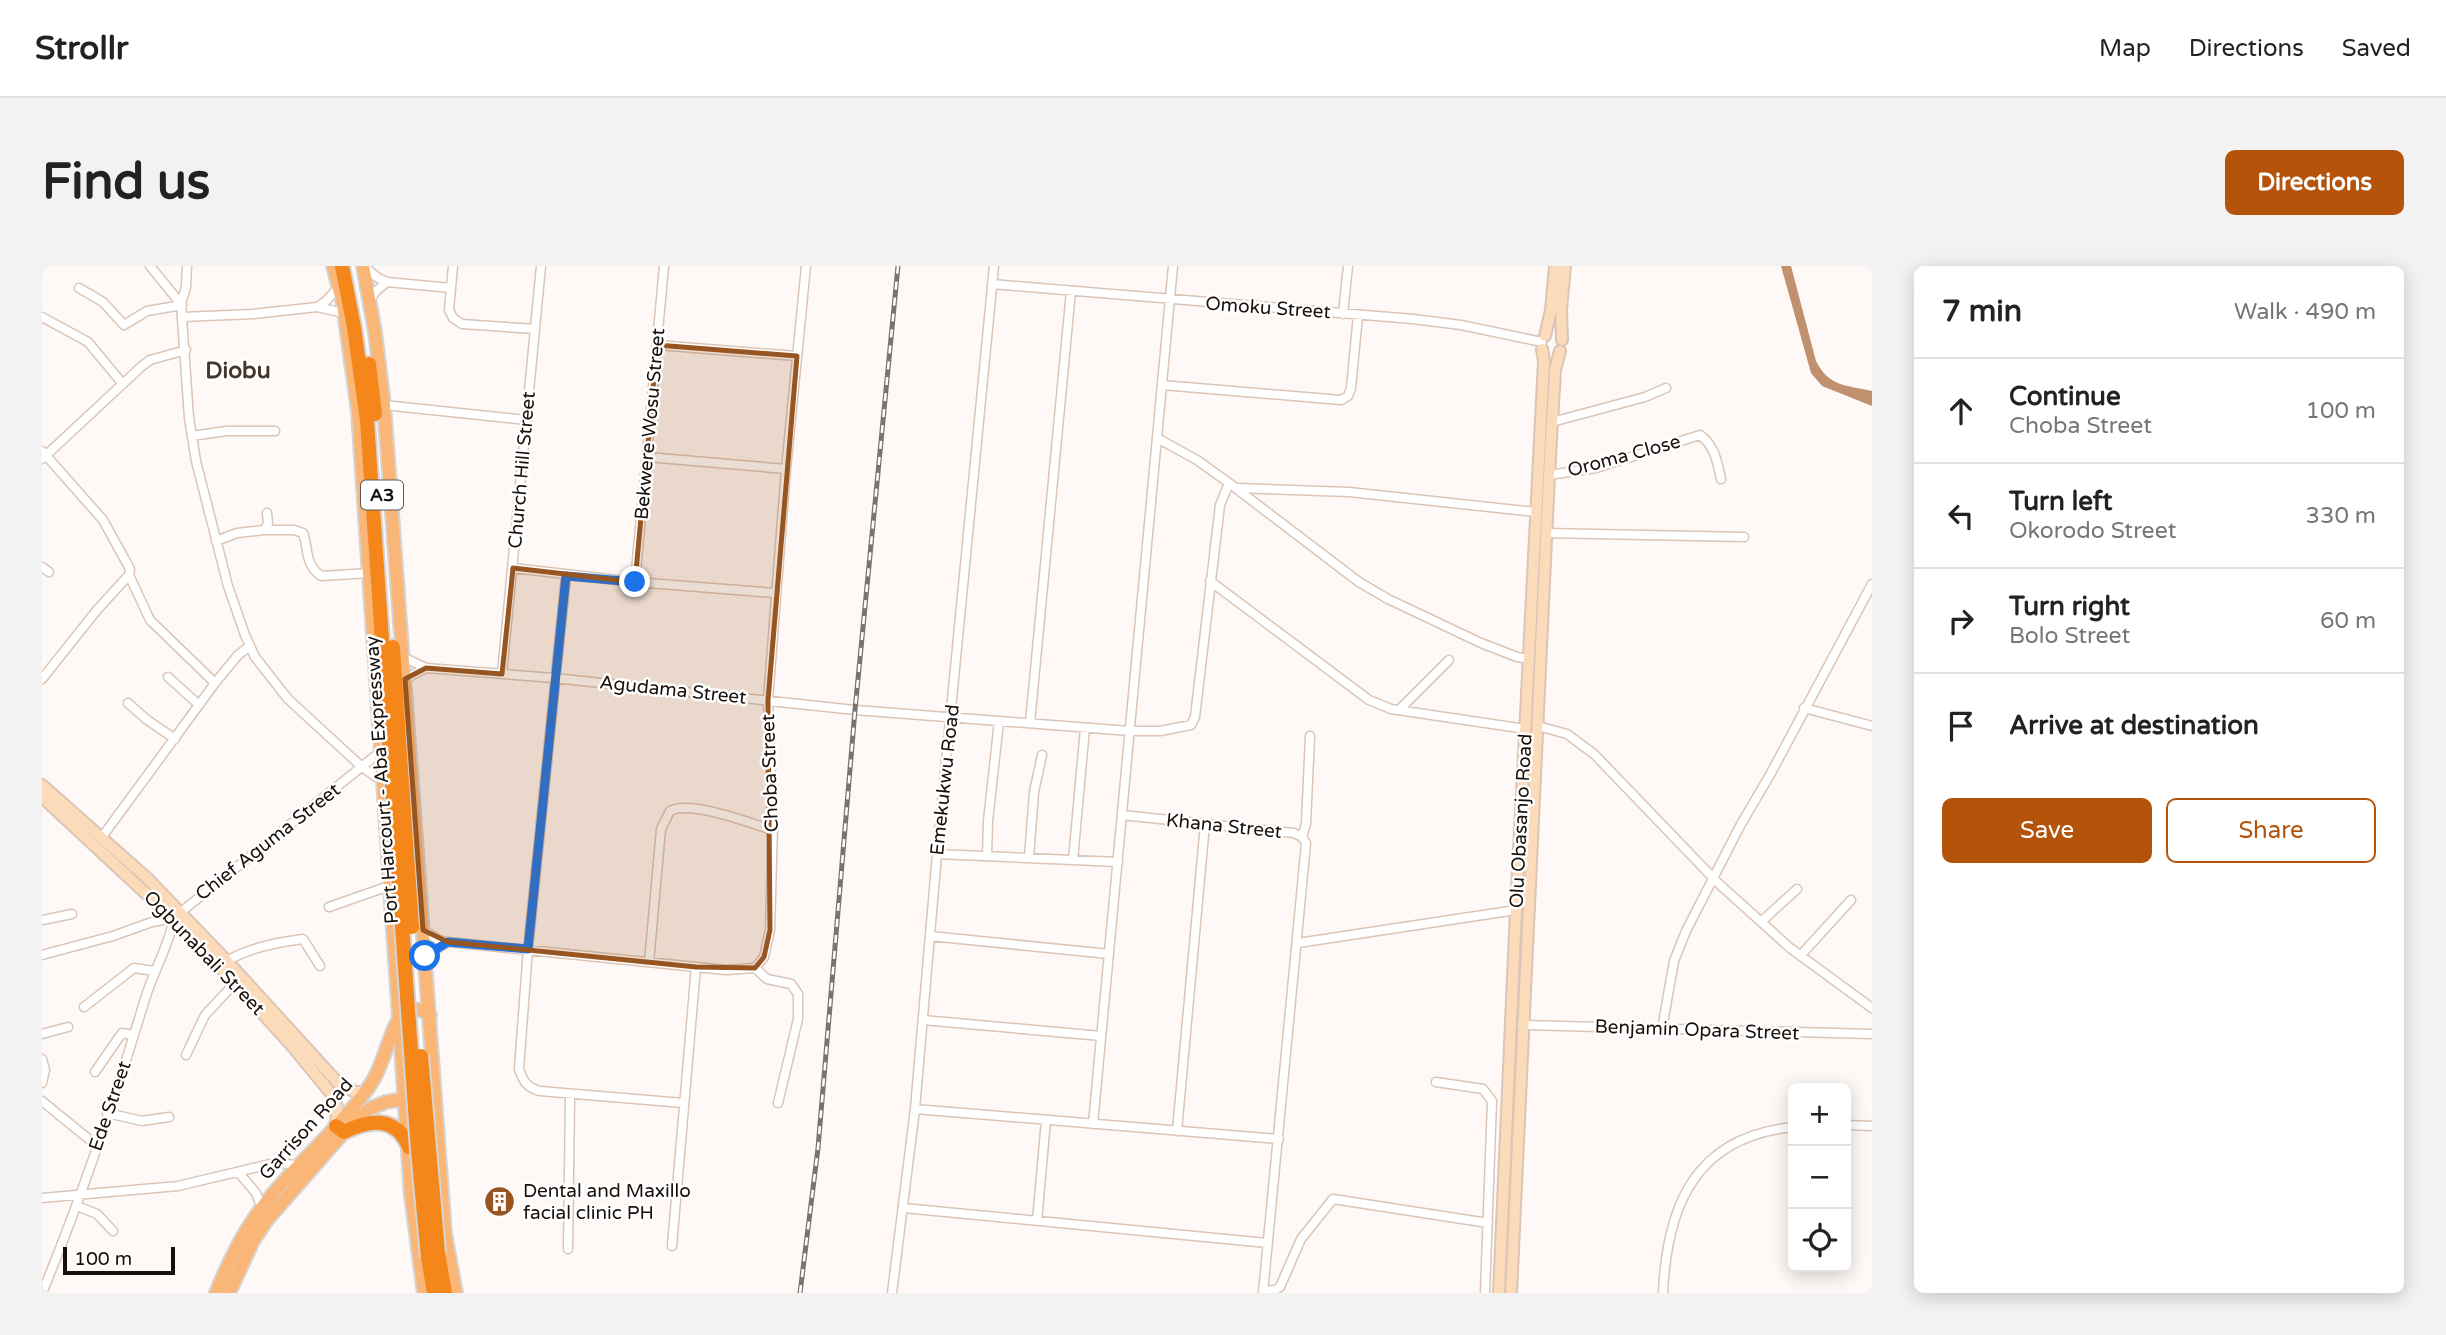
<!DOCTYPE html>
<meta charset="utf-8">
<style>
body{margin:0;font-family:"Varela Round",sans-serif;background:#f2f2f2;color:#222}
.controls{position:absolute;right:21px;bottom:21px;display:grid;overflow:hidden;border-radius:10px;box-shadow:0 4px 18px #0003}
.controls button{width:63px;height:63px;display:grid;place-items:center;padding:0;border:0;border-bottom:2px solid #e0e0e0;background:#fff;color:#222;font:35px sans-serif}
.scale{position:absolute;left:21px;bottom:18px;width:112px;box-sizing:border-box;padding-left:7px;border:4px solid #18100b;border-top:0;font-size:19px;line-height:24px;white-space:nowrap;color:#18100b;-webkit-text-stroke:5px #fff;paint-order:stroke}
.stop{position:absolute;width:21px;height:21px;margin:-16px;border:5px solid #1a73e8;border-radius:50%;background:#fff}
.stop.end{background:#1a73e8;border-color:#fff;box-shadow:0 2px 7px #0008}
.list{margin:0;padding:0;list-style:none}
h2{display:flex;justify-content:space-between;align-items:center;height:91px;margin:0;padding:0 28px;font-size:30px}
h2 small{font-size:23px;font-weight:400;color:#767676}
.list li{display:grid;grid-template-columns:46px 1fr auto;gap:21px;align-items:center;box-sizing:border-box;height:105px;padding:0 28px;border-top:2px solid #e0e0e0}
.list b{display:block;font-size:26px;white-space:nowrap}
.list p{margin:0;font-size:23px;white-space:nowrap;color:#767676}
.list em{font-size:23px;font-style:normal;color:#767676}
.actions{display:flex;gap:14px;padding:21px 28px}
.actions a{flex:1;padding:16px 0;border:2px solid #b45309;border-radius:10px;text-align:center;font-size:24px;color:#b45309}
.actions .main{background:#b45309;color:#fff}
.icon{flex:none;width:38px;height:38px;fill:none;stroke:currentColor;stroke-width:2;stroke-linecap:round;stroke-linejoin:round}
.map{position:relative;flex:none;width:1830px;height:1027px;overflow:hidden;border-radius:10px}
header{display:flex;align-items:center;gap:42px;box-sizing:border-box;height:98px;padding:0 35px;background:#fff;border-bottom:2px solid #e0e0e0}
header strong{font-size:33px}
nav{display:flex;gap:38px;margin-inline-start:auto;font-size:24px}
.intro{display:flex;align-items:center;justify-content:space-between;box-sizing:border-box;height:168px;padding:0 42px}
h1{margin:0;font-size:49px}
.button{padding:18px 32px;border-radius:10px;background:#b45309;color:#fff;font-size:24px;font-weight:700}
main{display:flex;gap:42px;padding:0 42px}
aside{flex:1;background:#fff;border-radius:10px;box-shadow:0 4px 18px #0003}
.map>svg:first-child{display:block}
.water{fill:#c1916f}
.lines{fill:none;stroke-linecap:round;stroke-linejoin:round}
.street-casing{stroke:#dbc5b6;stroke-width:11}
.secondary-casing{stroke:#dbc5b6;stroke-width:14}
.primary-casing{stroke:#d5d4d3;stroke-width:16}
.highway-casing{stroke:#d5d4d3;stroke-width:18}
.street{stroke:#fff;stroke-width:8}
.secondary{stroke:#fcdbba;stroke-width:10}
.primary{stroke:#f9b676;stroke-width:12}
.highway{stroke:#f5861a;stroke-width:14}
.rail-casing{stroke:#7a7470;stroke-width:5}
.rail{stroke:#fff;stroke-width:2.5;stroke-dasharray:8;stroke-linecap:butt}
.highway-bridge-casing{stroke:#d5d4d3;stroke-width:18;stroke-linecap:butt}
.highway-bridge{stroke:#f5861a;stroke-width:14}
.route{stroke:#1a73e8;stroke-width:9}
.marked{fill:#975621;fill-opacity:0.2;stroke:#975621;stroke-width:5;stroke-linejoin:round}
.labels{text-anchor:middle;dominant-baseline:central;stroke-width:5;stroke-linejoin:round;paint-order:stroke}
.shield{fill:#fff;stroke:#5d5854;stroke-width:2}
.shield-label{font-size:18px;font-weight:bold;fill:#18100b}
.street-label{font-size:19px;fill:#18100b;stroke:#fff}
.poi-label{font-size:19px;fill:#18100b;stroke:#fff;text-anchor:start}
.quarter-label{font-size:23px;font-weight:bold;fill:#463529;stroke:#fff}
</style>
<header>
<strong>Strollr</strong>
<nav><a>Map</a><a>Directions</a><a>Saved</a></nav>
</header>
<div class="intro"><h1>Find us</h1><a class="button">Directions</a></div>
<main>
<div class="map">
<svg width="1830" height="1027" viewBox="0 0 1830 1027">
<rect width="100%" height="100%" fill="#fef9f6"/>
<path class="water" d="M1739 0H1749L1774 95C1787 121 1804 119 1830 125V140L1780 120 1769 107Z"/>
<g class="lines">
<defs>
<path id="street" d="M108 0 139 38
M145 0 144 21 139 38 147 152 154 195 186 320 203 369 213 391 246 433 320 501 340 515
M411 0 407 44 411 52 420 58 493 63
M323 1 336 12 345 16 409 22
M950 18 1371 53 1419 59 1500 76
M37 22 61 36 82 59 105 45 140 39
M328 34 334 25 345 16
M275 41 284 35 297 21
M1301 48 1306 0
M0 51 46 76 80 117
M141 51 211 48 275 41 302 47
M615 79 755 90
M1120 119 1299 134 1306 130 1309 122 1316 49
M342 139 485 154
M1510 156 1603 131 1624 122
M150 170 184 165H233
M1115 172 1155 194 1187 217 1317 316 1346 333 1439 377 1475 391 1487 393
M0 185 61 254 88 303 87 309 55 344 0 413
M605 191 744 203
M0 193 100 100 108 94 144 84
M1507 209 1554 202 1658 169C1673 180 1675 195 1679 213
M1195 222 1307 226 1494 246
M222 264H252L261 267C267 283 262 298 279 310L328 307
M1504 267 1702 271
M174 275 195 267 222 264 226 258 225 247
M0 301 7 306
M471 302 593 316 733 327
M87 309 108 354 173 417
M524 310 486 683 477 803C481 815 485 822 498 825L641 837
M1168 315 1327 434 1349 443 1484 463
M593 316 622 0
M361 391 384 402 512 412 813 444 1088 465H1118L1149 459 1153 451 1178 239 1187 217
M460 408 499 0
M126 411 157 439
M363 413 384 402
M86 437 104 453 133 473
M1762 442 1830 460
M1357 444 1407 394
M988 457 1029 25
M1496 460 1525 468 1552 488 1676 617 1748 682 1830 742
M1080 549 1252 567 1260 571 1264 577 1221 1027
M60 571 173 417 196 389 208 380
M1260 571 1264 558 1268 470
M895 588 1076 596
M945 590 946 555 957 455
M987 592 992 526 1000 489
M1031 594 1043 462
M287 641 347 620
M134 650 338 486
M0 654 30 648
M1720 655 1755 623
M381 664 397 674 406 676 684 704 713 702 722 691 728 664 731 559 726 434 744 203 764 0
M888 670 1067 688
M1256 677 1474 644
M0 689 71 670 110 656 132 652
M1759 689 1809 634
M383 690 406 676
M185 695C206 682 237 676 261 673L278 700
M607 696 619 563 628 545C649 534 707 557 731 564
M713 702 725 713 749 718 756 728V753L736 837
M42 741 92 702 112 705
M881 754 1059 770
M1480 759 1830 768
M1620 763 1632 695 1644 665 1698 560 1729 507 1830 318
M0 768 26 761
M144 789 163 749 193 717
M0 793 3 804 0 817
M53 806 80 767 92 769
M1394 816 1441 823 1450 835 1443 1027
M0 835 54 879
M873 843 1237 873
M65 847 100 855 127 851
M1051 858 1131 0
M1804 859 1830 860
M1135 865 1163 558
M197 907 214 927 220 942
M0 932 136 920 228 898 241 897 256 900
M35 940 55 948 71 965
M862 942 1225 977
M995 955 1004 854
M630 980 654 701
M526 983 528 830
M1221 1025 1233 1024 1238 1021 1259 973 1291 933 1446 957
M0 1027C40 931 73 832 103 733 111 706 127 680 132 652
M850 1027 873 843 895 588 952 0
M1621 1027C1625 938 1654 871 1751 861"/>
<path id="secondary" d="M1503 70 1509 44 1513 0
M1520 74 1519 44 1523 0
M0 519 106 613 185 695 298 819 314 826H324
M0 531 153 673 251 781 292 831 295 841 294 860
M1457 1027 1474 644 1502 95 1500 83
M1469 1027 1507 209 1513 104 1518 85"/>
<path id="primary" d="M291 0 301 38 316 146 369 929 382 1027
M321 0 333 66 342 139 403 968 414 1027
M174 1027C185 1000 197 974 213 951 245 905 291 870 324 825 341 803 344 776 357 752 366 741 376 741 388 749
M187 1027 211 975 225 954 302 866 327 843 344 836 368 832"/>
<path id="highway" d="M300 0 312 61 325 155 346 462
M327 98 333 148
M351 381 356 460
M294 860 302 866C328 853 354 850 367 881
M396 987 403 1027
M386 991 392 1027"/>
</defs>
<use href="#street" class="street-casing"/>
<use href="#secondary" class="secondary-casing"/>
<use href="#primary" class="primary-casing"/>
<use href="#highway" class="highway-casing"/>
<use href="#street" class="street"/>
<use href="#secondary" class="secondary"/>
<use href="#primary" class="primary"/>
<use href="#highway" class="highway"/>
<defs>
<path id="rail" d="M758 1027 776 882 813 444 856 0"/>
</defs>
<use href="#rail" class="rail-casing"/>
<use href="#rail" class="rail"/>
<defs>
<path id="highway-bridge" d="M356 460 370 661
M346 462 376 884 386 991
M379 790 396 987"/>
</defs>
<use href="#highway-bridge" class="highway-bridge-casing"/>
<use href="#highway-bridge" class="highway-bridge"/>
</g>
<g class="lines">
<path class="route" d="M383 690 406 676 486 683 524 310 593 316"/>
</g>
<path class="marked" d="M615 79 755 90 726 434 728 664 722 691 713 702 654 701 406 676 381 664 363 413 384 402 460 408 471 302 593 316Z"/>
<defs>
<symbol id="building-disc" viewBox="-11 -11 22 22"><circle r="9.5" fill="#975621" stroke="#fff"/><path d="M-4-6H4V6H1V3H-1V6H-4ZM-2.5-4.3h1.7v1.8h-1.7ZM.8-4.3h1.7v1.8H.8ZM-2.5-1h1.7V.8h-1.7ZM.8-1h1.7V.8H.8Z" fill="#fff"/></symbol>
</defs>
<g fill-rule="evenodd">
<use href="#building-disc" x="440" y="918" width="35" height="35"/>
</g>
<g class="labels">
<rect class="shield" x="319" y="214.5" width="42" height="29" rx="5"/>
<g class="shield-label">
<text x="340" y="229">A3</text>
</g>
<g class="street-label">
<text transform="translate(1226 42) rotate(4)">Omoku Street</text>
<text transform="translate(608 158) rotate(-85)">Bekwere Wosu Street</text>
<text transform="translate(1582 190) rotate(-15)">Oroma Close</text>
<text transform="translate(480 204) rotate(-85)">Church Hill Street</text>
<text transform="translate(631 424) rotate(6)">Agudama Street</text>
<text transform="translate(728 507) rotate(-92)">Choba Street</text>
<text transform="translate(340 514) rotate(-94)">Port Harcourt - Aba Expressway</text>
<text transform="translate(903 514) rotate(-84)">Emekukwu Road</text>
<text transform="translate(1479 555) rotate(-87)">Olu Obasanjo Road</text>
<text transform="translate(1182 560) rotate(6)">Khana Street</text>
<text transform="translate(226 576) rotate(-38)">Chief Aguma Street</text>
<text transform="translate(162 687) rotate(46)">Ogbunabali Street</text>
<text transform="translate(1655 764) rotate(2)">Benjamin Opara Street</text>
<text transform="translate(68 840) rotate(-71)">Ede Street</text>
<text transform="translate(264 863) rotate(-48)">Garrison Road</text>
</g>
<g class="poi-label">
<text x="481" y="925">Dental and Maxillo<tspan x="481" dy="22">facial clinic PH</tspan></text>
</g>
<g class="quarter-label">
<text x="196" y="105">Diobu</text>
</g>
</g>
</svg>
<div class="controls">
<button>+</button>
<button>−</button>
<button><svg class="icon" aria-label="locate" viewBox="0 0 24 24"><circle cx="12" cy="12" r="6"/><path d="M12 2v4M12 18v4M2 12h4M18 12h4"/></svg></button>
</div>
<div class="scale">100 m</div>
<div class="stop" style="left:383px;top:690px"></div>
<div class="stop end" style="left:593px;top:316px"></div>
</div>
<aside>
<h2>7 min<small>Walk · 490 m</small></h2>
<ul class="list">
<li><svg class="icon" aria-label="ahead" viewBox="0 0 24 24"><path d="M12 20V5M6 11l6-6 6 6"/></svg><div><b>Continue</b><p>Choba Street</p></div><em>100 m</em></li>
<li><svg class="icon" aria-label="left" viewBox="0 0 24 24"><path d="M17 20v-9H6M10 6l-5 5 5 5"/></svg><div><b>Turn left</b><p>Okorodo Street</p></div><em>330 m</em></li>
<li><svg class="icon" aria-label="right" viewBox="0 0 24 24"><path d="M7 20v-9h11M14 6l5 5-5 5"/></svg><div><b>Turn right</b><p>Bolo Street</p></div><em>60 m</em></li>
<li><svg class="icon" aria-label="arrive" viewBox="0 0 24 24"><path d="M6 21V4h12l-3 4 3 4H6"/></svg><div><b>Arrive at destination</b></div></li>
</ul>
<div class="actions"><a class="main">Save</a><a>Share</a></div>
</aside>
</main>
